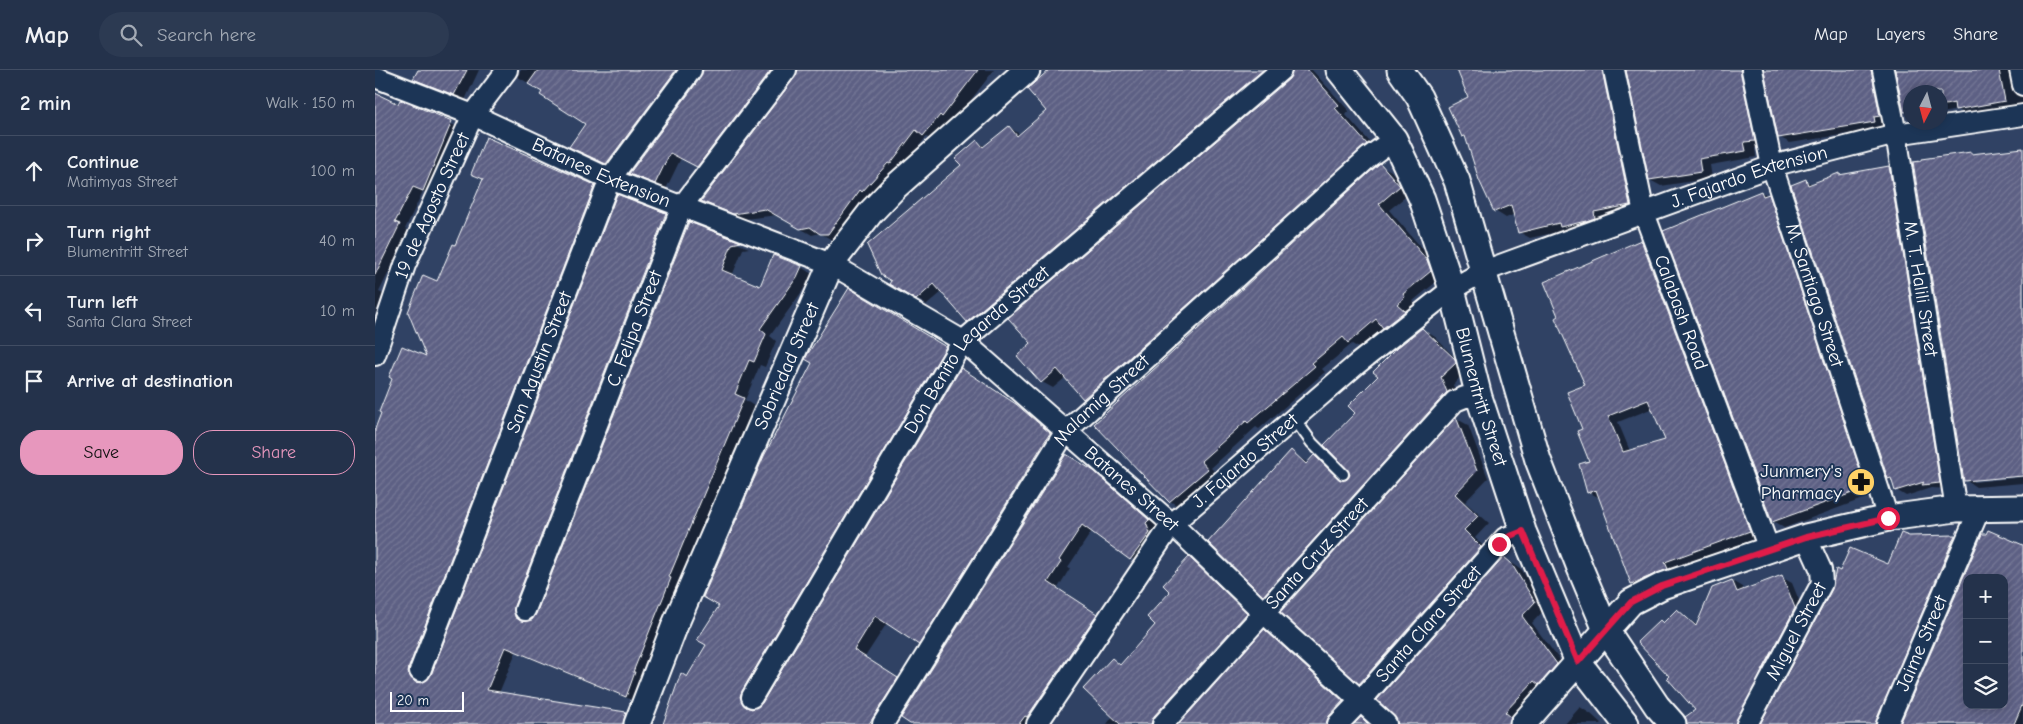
<!DOCTYPE html>
<meta charset="utf-8">
<style>
body{margin:0;font-family:"Comic Neue",sans-serif;background:#2c3a52;color:#f1f3f6}
.controls{position:absolute;right:15px;bottom:15px;display:grid;overflow:hidden;border-radius:10px;box-shadow:0 2px 8px #0003}
.controls button{width:45px;height:45px;display:grid;place-items:center;padding:0;border:0;border-bottom:1px solid #414d63;background:#24324b;color:#f1f3f6;font:25px sans-serif}
.compass{position:absolute;left:1528px;top:15px;width:45px;height:45px;border-radius:50%;background:#24324b;box-shadow:0 2px 8px #0003;rotate:186deg}
.scale{position:absolute;left:15px;bottom:12px;width:74px;box-sizing:border-box;padding-left:5px;border:2px solid #fff;border-top:0;font-size:14px;line-height:18px;white-space:nowrap;color:#fff;-webkit-text-stroke:4px #1d3557;paint-order:stroke}
.stop{position:absolute;width:15px;height:15px;margin:-11px;border:4px solid #e11d48;border-radius:50%;background:#fff}
.stop.end{background:#e11d48;border-color:#fff;box-shadow:0 1px 5px #0008}
.list{margin:0;padding:0;list-style:none}
h2{display:flex;justify-content:space-between;align-items:center;height:65px;margin:0;padding:0 20px;font-size:21px}
h2 small{font-size:16px;font-weight:400;color:#a3aab5}
.list li{display:grid;grid-template-columns:32px 1fr auto;gap:15px;align-items:center;box-sizing:border-box;height:70px;padding:0 20px;border-top:1px solid #414d63}
.list b{display:block;font-size:19px;white-space:nowrap}
.list p{margin:0;font-size:16px;white-space:nowrap;color:#a3aab5}
.list em{font-size:16px;font-style:normal;color:#a3aab5}
.actions{display:flex;gap:10px;padding:15px 20px}
.actions a{flex:1;padding:11px 0;border:1px solid #e797bd;border-radius:20px;text-align:center;font-size:18px;color:#e797bd}
.actions .main{background:#e797bd;color:#111}
.icon{flex:none;width:28px;height:28px;fill:none;stroke:currentColor;stroke-width:2;stroke-linecap:round;stroke-linejoin:round}
.map{position:relative;flex:none;width:1648px;height:654px;overflow:hidden}
header{display:flex;align-items:center;gap:30px;box-sizing:border-box;height:70px;padding:0 25px;background:#24324b;border-bottom:1px solid #414d63}
header strong{font-size:24px}
nav{display:flex;gap:28px;margin-inline-start:auto;font-size:18px}
.search{width:350px;height:45px;background:#2c3a52;display:flex;align-items:center;gap:12px;box-sizing:border-box;padding:0 18px;border-radius:28px;color:#a3aab5;font-size:19px}
main{display:flex}
aside{flex:1;background:#24324b}
.map>svg:first-child{display:block}
.shadow{fill:#0007;fill-rule:evenodd}
.building{fill:url(#building-hatch);stroke:#fff;fill-rule:evenodd}
.lines{fill:none;stroke-linecap:round;stroke-linejoin:round}
.service-casing{stroke:#fff;stroke-width:14}
.minor-casing{stroke:#fff;stroke-width:24}
.tertiary-casing{stroke:#fff;stroke-width:29}
.service{stroke:#1d3557;stroke-width:10}
.minor{stroke:#1d3557;stroke-width:20}
.tertiary{stroke:#1d3557;stroke-width:25}
.route{stroke:#e11d48;stroke-width:6}
.labels{text-anchor:middle;dominant-baseline:central;stroke-width:4;stroke-linejoin:round;paint-order:stroke}
.street-label{font-size:19px;fill:#fff;stroke:#1d3557}
.poi-label{font-size:19px;fill:#fff;stroke:#1d3557;text-anchor:end}
</style>
<header>
<strong>Map</strong>
<div class="search"><svg class="icon" aria-label="search" viewBox="0 0 24 24"><circle cx="10" cy="10" r="6"/><path d="M15 15l6 6"/></svg>Search here</div>
<nav><a>Map</a><a>Layers</a><a>Share</a></nav>
</header>
<main>
<aside>
<h2>2 min<small>Walk · 150 m</small></h2>
<ul class="list">
<li><svg class="icon" aria-label="ahead" viewBox="0 0 24 24"><path d="M12 20V5M6 11l6-6 6 6"/></svg><div><b>Continue</b><p>Matimyas Street</p></div><em>100 m</em></li>
<li><svg class="icon" aria-label="right" viewBox="0 0 24 24"><path d="M7 20v-9h11M14 6l5 5-5 5"/></svg><div><b>Turn right</b><p>Blumentritt Street</p></div><em>40 m</em></li>
<li><svg class="icon" aria-label="left" viewBox="0 0 24 24"><path d="M17 20v-9H6M10 6l-5 5 5 5"/></svg><div><b>Turn left</b><p>Santa Clara Street</p></div><em>10 m</em></li>
<li><svg class="icon" aria-label="arrive" viewBox="0 0 24 24"><path d="M6 21V4h12l-3 4 3 4H6"/></svg><div><b>Arrive at destination</b></div></li>
</ul>
<div class="actions"><a class="main">Save</a><a>Share</a></div>
</aside>
<div class="map">
<svg width="1648" height="654" viewBox="0 0 1648 654">
<defs>
<pattern id="building-hatch" width="6" height="6" patternUnits="userSpaceOnUse" patternTransform="scale(1.25)"><rect width="6" height="6" fill="#5d6084"/><path d="M-1 1l2-2M0 6l6-6M5 7l2-2" fill="none" stroke="#757896"/></pattern>
</defs>
<rect width="100%" height="100%" fill="#304264"/>
<filter id="ink" filterUnits="userSpaceOnUse"><feTurbulence type="fractalNoise" baseFrequency=".02" numOctaves="2"/><feDisplacementMap in="SourceGraphic" scale="10" xChannelSelector="R" yChannelSelector="G"/><feConvolveMatrix kernelMatrix="1 2 1 2 8 2 1 2 1" color-interpolation-filters="sRGB"/></filter>
<g filter="url(#ink)">
<path class="shadow" d="M44 0H104L90 30 40 9Z
M145 0H317L243 99 206 82 212 53 169 22 143 7Z
M329 0H412L334 102 306 88 291 119 256 103 327 8Z
M423 0H619L579 52 560 71 551 67 526 100 464 170H457L445 163 437 165 402 145 370 149 328 131 422 8Z
M676 0H905L604 257 593 251 567 222 552 235 516 214 602 71 611 77 634 57 646 65 673 41Z
M918 0H937L974 41 970 44 1002 80 720 334 709 328 691 307 678 318 667 312 915 10Z
M1083 0H1241L1266 141 1197 162 1192 160 1155 168 1144 162 1140 144 1131 148 1120 141 1092 69 1088 66 1095 28Z
M1252 0H1379L1390 77 1380 78 1381 87 1335 95 1337 108 1286 116 1275 110Z
M1390 0H1510V58L1415 73 1404 67Z
M1521 0H1647L1648 34 1592 45 1583 40 1566 43V22H1536V45L1530 41Z
M0 24 86 58 58 126 48 121 30 159 34 161 4 222 8 224 0 245Z
M1648 79V405L1598 409V412L1648 407V413L1601 417 1590 410 1596 83 1599 85Z
M1005 95 1016 101 1035 123 1014 140 1063 197 1066 208 1038 231 1040 233 1032 241 1039 248 1020 264 1009 257 984 278 977 274 947 299 950 302 884 359 881 357 836 398 843 405 806 438 795 431 721 354Z
M1514 97 1524 103 1575 419 1556 418 1531 426 1521 420 1518 411 1514 409 1431 111 1437 114 1464 104 1466 106Z
M97 104 219 116 230 122 44 610 46 614 57 606 243 126 302 151 149 542 151 552 158 551 162 545 314 154 374 178 368 179 357 206 386 217 426 197 437 204 433 213 395 266 401 271 390 297 385 295 370 330 379 336 305 514 262 632 141 582 124 623 240 654H0V361L114 332 63 213 109 110Z
M1386 122 1405 131 1501 424 1409 458 1398 451Z
M1266 171 1277 177 1385 467 1300 498 1268 519 1257 513 1225 428 1213 422 1216 392 1208 360 1212 316ZM1278 338 1291 371 1255 381 1243 352Z
M486 227 582 285 377 635 379 639 388 634 598 307 653 343 687 371 556 580 512 553 490 587 534 615 510 654H289L332 575 346 536Z
M1047 259 1060 267 1092 300 1078 315 1084 330 901 532 889 525 916 382 933 393 940 387 952 394 970 412 974 409 982 343Z
M1082 349 1093 355 1113 408 1090 432 1114 453 1100 468 1117 484 997 619 985 613 907 542Z
M701 391 729 409 784 456 780 459 785 469 766 495 717 461 693 497 695 498 683 518 731 551 658 654H537Z
M1580 466 1590 472 1512 654H1387L1466 502 1513 496 1534 468Z
M1607 466 1648 476V654H1526ZM1592 508H1629V635H1592Z
M1130 488 1147 500 1170 539 1157 553 1192 600 1141 654H1024Z
M815 489 825 495 882 550 789 654H732L738 646V590L746 595 782 555Z
M1406 507 1417 513 1430 545 1372 654H1321L1322 641 1296 607 1289 554 1302 540 1322 555 1357 511 1367 517 1369 521Z
M890 561 900 567 978 638 964 654H806Z
M1205 637 1216 644 1227 654H1190Z"/>
<path class="building" d="M43 0H92L79 25 38 9Z
M163 0H301L231 94 194 77 210 54 165 25 167 22 153 14Z
M328 0H396L322 97 295 83 280 114 254 104 326 7Z
M423 0H603L567 47 565 45 548 66 541 60 515 94 513 93 487 122 485 120 453 164H445L435 157 425 159 390 139 358 144 326 131 420 7Z
M674 0H888L592 252 559 214 541 230 514 214 516 211 506 205 492 175 586 95 580 89 602 70 608 77 634 56 642 66 671 41 652 19Z
M918 0H933L964 35 960 38 992 74 708 329 682 299 666 313 642 286 656 273 633 248 914 9Z
M1082 0H1227L1255 135 1219 142 1220 148 1211 151 1185 157 1184 153 1143 163 1136 135 1119 142 1104 110 1090 66 1087 67 1073 37 1093 27Z
M1251 0H1365L1380 71 1369 72 1371 81 1324 89 1326 102 1274 110Z
M1389 0H1496L1505 46 1499 47 1500 52 1403 68Z
M1520 0H1624L1630 31 1580 40 1579 33 1566 36V22H1536V41L1529 42Z
M0 23 23 34 25 30 28 31 77 51 48 121 38 117 20 152 25 154 0 205Z
M111 67 220 115 34 597 33 603 40 612 47 613 56 605 242 124 291 143 139 536 140 547 146 551 157 550 161 544 314 152 366 172 357 174 347 200 385 216 398 185 427 196 422 207 385 259 391 264 379 292 374 290 360 324 369 328 294 507 296 508 258 602H260L251 627 130 577 112 620 251 642 248 654H0V359L6 343 4 342 17 309 14 307 27 276 51 286 33 242 48 205 62 211 78 174 80 175 108 109 96 104Z
M1648 78V406L1589 411 1538 92 1546 91V89L1596 82V84Z
M1005 93 1025 116 1004 134 1052 190 1056 201 1028 224 1030 227 1022 234 1030 241 1008 258 1001 249 973 273 968 267 937 293 940 296 873 353 871 351 826 391 833 399 794 432 719 354Z
M1514 96 1565 413 1547 415 1549 412 1520 421 1516 408 1513 409 1416 115 1431 109 1433 115 1464 103V105Z
M1386 121 1388 126 1394 124 1491 418 1397 452 1288 161Z
M1266 170 1375 461 1290 492 1293 499 1256 514 1221 420 1212 423 1204 394 1214 391 1202 361 1207 359 1192 322 1210 315 1180 248 1183 246 1169 212ZM1273 330 1290 370 1248 382 1233 346Z
M474 218 571 277 367 621 365 627 371 637 377 639 387 633 586 298 641 334 675 363 544 575 500 546 479 580 523 608 494 654H288L306 603 312 607 331 575 322 570 344 536 328 527 389 386 437 293 430 289 434 282Z
M1047 258 1080 289 1081 293 1066 307 1072 322 888 526 833 472 916 380 931 394 939 385 964 409H972L975 405 973 400 949 375 980 343 973 336 1003 306 998 302 1022 278Z
M1081 347 1102 401 1080 424 1103 446 1089 460 1106 477 984 614 905 542Z
M691 384 719 401 774 450 771 453 775 463 755 490 707 455 684 490 686 492 673 512 722 544 652 647 650 646 644 654H535L526 648Z
M1613 460 1648 475V633L1639 654H1525L1607 464H1611ZM1592 508H1629V635H1592Z
M1526 463 1534 466 1580 465 1500 654H1385L1457 519 1461 499 1465 501 1475 478 1513 494Z
M814 487 872 543 779 646 776 654H745L708 619 737 588 745 595 780 555 772 547 795 522 788 515Z
M1129 487 1136 493 1160 532 1147 546 1182 594 1164 615 1159 611 1130 642 1136 647 1134 654H1023L1019 646 1002 630Z
M1407 505 1420 538 1360 654H1312L1310 647 1320 640 1292 608 1294 606 1262 572 1285 550 1288 553 1302 539 1321 556 1337 518 1357 510 1362 522Z
M889 559 968 631 954 646 951 654H804Z
M986 647 993 654H979Z"/>
<g class="lines">
<defs>
<path id="service" d="M918 347 937 373 968 404"/>
<g id="minor">
<path id="s1" d="M1239 0 1269 143 1394 479"/>
<path id="s2" d="M1377 0 1397 96 1513 448"/>
<path id="s3" d="M1508 0 1521 64 1581 439"/>
<path d="M1645 0 1648 15"/>
<path id="s4" d="M0 7 98 45 235 109 456 194 588 271 797 454 889 543 1011 654"/>
<path id="s5" d="M0 285 30 195 98 45 132 0"/>
<path id="s6" d="M150 540 307 136 411 0"/>
<path id="s7" d="M45 601 235 109 316 0"/>
<path id="s8" d="M377 627 588 271 906 0"/>
<path id="s9" d="M508 654 691 361 994 87 1019 69"/>
<path id="s10" d="M662 654 797 454 982 294 1077 219 1109 201 1397 96 1521 64 1648 45"/>
<path id="s11" d="M788 654 1080 331 1090 327H1104"/>
<path id="s12" d="M963 654 986 630 1130 468 1148 461"/>
<path id="s13" d="M1372 654 1447 513 1446 500 1431 467"/>
<path id="s14" d="M1512 654 1605 438"/>
</g>
<g id="tertiary">
<path id="s15" d="M964 0 1019 69 1047 129 1077 219 1104 327 1148 461 1203 592 1251 654"/>
<path d="M1025 0 1044 27 1082 111 1163 390 1205 498 1231 560 1282 636 1298 654"/>
<path id="s16" d="M262 654 300 555 456 194 496 142 519 118 652 0"/>
<path d="M1148 654 1256 532 1287 516 1431 467 1513 448 1581 439 1648 438"/>
</g>
</defs>
<use href="#service" class="service-casing"/>
<use href="#minor" class="minor-casing"/>
<use href="#tertiary" class="tertiary-casing"/>
<use href="#service" class="service"/>
<use href="#minor" class="minor"/>
<use href="#tertiary" class="tertiary"/>
</g>
</g>
<g class="lines" filter="url(#ink)">
<path class="route" d="M1124 474 1130 468 1148 461 1203 592 1256 532 1287 516 1431 467 1513 448"/>
</g>
<defs>
<symbol id="pharmacy-disc" viewBox="-11 -11 22 22"><circle r="9.5" fill="#ffd166" stroke="#1d3557"/><path d="M-2-6h4v4h4v4h-4v4h-4v-4h-4v-4h4Z" fill="#111"/></symbol>
</defs>
<g fill-rule="evenodd">
<use href="#pharmacy-disc" x="1470" y="396" width="32" height="32"/>
</g>
<g class="labels">
<g class="street-label">
<text stroke="none"><textPath href="#s4" startOffset="246">Batanes Extension</textPath></text>
<text stroke="none"><textPath href="#s10" startOffset="925">J. Fajardo Extension</textPath></text>
<text stroke="none"><textPath href="#s5" startOffset="160">19 de Agosto Street</textPath></text>
<text stroke="none"><textPath href="#s3" startOffset="222">M. T. Halili Street</textPath></text>
<text stroke="none"><textPath href="#s2" startOffset="234">M. Santiago Street</textPath></text>
<text stroke="none"><textPath href="#s1" startOffset="252">Calabash Road</textPath></text>
<text stroke="none"><textPath href="#s6" startOffset="302">C. Felipa Street</textPath></text>
<text stroke="none"><textPath href="#s8" startOffset="416">Don Benito Legarda Street</textPath></text>
<text stroke="none"><textPath href="#s7" startOffset="331">San Agustin Street</textPath></text>
<text stroke="none"><textPath href="#s16" startOffset="388">Sobriedad Street</textPath></text>
<text stroke="none"><textPath href="#s15" startOffset="361">Blumentritt Street</textPath></text>
<text stroke="none"><textPath href="#s9" startOffset="392">Malamig Street</textPath></text>
<text stroke="none"><textPath href="#s10" startOffset="338">J. Fajardo Street</textPath></text>
<text stroke="none"><textPath href="#s4" startOffset="870">Batanes Street</textPath></text>
<text stroke="none"><textPath href="#s11" startOffset="230">Santa Cruz Street</textPath></text>
<text stroke="none"><textPath href="#s12" startOffset="135">Santa Clara Street</textPath></text>
<text stroke="none"><textPath href="#s13" startOffset="105">Miguel Street</textPath></text>
<text stroke="none"><textPath href="#s14" startOffset="88">Jaime Street</textPath></text>
</g>
<g class="poi-label">
<text x="1467" y="401">Junmery's<tspan x="1467" dy="22">Pharmacy</tspan></text>
</g>
</g>
</svg>
<div class="controls">
<button>+</button>
<button>−</button>
<button><svg class="icon" aria-label="layers" viewBox="0 0 24 24"><path d="M12 4l9 5-9 5-9-5zM3 14l9 5 9-5"/></svg></button>
</div>
<svg class="compass" viewBox="-18 -18 36 36"><path d="M0-13l5 13h-10z" fill="#e53935"/><path d="M0 13l5-13h-10z" fill="#a3aab5"/></svg>
<div class="scale">20 m</div>
<div class="stop" style="left:1513px;top:448px"></div>
<div class="stop end" style="left:1124px;top:474px"></div>
</div>
</main>
